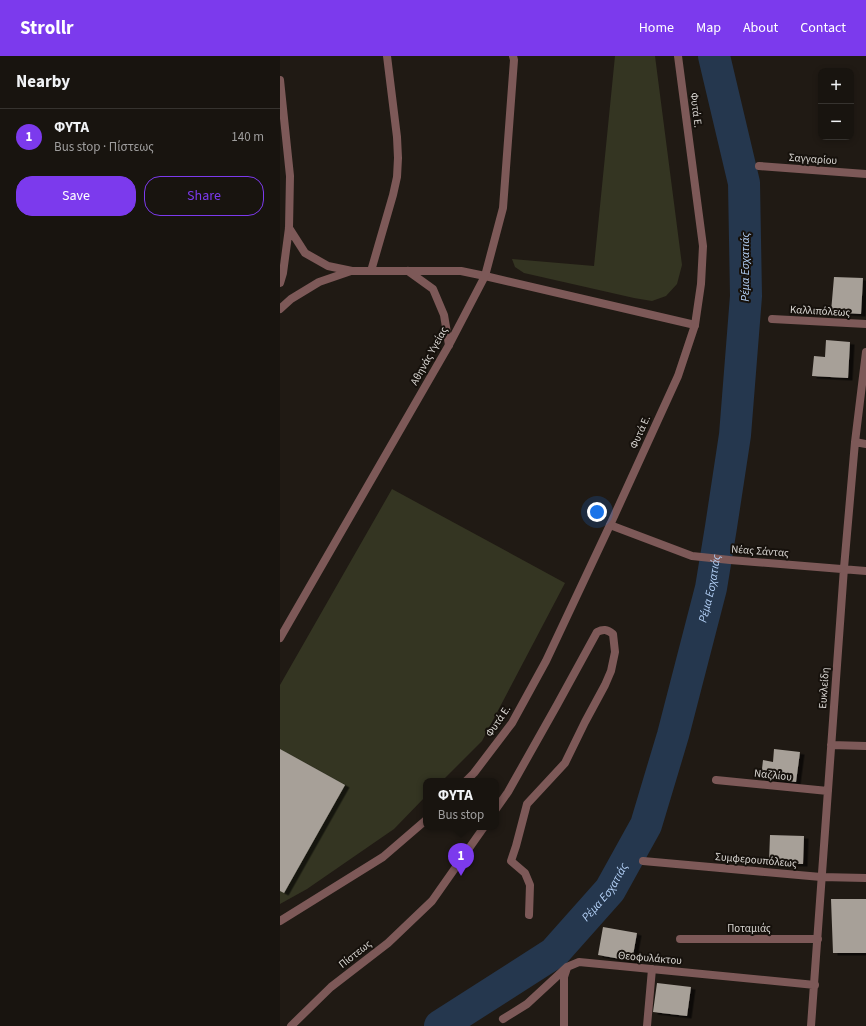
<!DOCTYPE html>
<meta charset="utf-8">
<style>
body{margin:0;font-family:"Source Sans 3",sans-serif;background:#25211d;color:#f1f3f6}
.controls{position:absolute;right:12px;top:12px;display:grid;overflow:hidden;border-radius:8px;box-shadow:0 2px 6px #0003}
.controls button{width:36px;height:36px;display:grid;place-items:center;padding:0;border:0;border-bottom:1px solid #36332f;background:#18140f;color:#f1f3f6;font:20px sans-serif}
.you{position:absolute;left:317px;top:456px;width:14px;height:14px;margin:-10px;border:3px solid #fff;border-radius:50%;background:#1a73e8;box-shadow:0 0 0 6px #1a73e833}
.badge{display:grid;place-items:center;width:26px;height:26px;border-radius:50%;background:#7c3aed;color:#fff;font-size:13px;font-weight:700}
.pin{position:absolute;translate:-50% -33px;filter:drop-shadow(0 1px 2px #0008)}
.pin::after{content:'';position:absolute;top:21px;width:14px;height:12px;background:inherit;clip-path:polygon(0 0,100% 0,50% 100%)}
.popup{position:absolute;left:143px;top:722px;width:76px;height:52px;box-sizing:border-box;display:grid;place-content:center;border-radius:8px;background:#18140f;filter:drop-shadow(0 1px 3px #0005);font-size:13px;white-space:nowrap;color:#9f9e9e}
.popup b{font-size:15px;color:#f1f3f6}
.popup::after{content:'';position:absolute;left:50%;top:100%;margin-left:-8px;border:8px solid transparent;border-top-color:#18140f}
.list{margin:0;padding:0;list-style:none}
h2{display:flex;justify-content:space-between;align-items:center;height:52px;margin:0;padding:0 16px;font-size:17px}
h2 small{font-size:13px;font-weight:400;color:#9f9e9e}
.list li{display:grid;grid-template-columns:26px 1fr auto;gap:12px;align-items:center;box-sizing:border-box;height:56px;padding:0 16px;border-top:1px solid #36332f}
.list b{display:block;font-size:15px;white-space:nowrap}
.list p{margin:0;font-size:13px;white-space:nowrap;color:#9f9e9e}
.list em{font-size:13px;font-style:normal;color:#9f9e9e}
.actions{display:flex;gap:8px;padding:12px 16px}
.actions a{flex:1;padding:9px 0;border:1px solid #7c3aed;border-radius:16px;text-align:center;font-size:14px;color:#7c3aed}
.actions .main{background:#7c3aed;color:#fff}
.map{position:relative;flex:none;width:586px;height:970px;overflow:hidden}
header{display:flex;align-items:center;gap:24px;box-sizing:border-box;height:56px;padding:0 20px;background:#7c3aed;color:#fff}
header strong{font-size:19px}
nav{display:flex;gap:22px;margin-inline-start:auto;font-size:14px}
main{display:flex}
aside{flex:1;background:#18140f}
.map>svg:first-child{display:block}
.green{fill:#343522}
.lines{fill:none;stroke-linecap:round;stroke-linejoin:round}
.river{stroke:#25374e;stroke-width:32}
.building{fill:#a7a098;filter:url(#shadow)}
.minor{stroke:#7d5958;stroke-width:8}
.tertiary{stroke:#7d5958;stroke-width:8}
.labels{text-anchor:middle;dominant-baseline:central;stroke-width:4;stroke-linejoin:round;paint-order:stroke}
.street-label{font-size:11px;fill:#d9d6d2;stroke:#16110c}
.water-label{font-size:12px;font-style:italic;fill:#b3d0f6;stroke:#16110c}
</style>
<header>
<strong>Strollr</strong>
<nav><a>Home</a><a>Map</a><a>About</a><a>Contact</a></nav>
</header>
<main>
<aside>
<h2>Nearby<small></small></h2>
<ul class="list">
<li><span class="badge">1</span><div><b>ΦΥΤΑ</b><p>Bus stop · Πίστεως</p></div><em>140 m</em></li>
</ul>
<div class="actions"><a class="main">Save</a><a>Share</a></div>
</aside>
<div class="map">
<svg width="586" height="970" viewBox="0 0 586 970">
<defs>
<filter id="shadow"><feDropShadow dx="4.5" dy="2.5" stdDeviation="0" flood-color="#0009"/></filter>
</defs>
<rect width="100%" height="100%" fill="#201a14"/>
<path class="green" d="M335 0H375L402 209 397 228 386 240 372 245 354 242 244 217 235 211 232 203 314 210Z
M112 433 285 527 202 685 162 725H146V740L114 773 27 833 0 848V629Z"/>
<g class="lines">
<path class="river" id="s1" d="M160 970 274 897 330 834 366 769 393 679 431 532 441 471 455 379 466 240 464 127 434 0"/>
</g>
<path class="building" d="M554 221 583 222 581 258 551 256Z
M546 284 570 286 568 322 532 320 534 300 545 301Z
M0 693 65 729 4 837 0 835Z
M494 693 520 696 516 726 481 722 483 704 493 706Z
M490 779 524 780 523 808 489 807Z
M551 843H586V897H553Z
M323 871 357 877 352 905 318 899Z
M377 927 411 931 407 960 373 956Z"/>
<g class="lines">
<path class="minor" d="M0 24 10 120 9 172 3 217 0 227
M479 110 586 118
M9 172 25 197 48 210 72 215H181L205 220 415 269
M91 215 113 139 117 121 118 102 117 81 107 0
M128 215 153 233 164 259 169 289
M0 253 11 243 39 226 71 215
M492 263 586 268
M575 386 586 388
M330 469 412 500 450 504 586 515
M551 689 586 690
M436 724 548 735
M216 753 228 736 277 649 317 576C323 573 327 573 333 578L335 596 331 615 325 629 305 666 285 707 247 748 236 790 231 805 245 817 250 829 249 859
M363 805 541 821 586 822
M400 883H538
M223 963 247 948 287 911 299 906 535 929
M11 970 51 931 108 887 152 845 204 771
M284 970V921L287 912
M367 970 372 913
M531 970 564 512 575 386 586 296"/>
<path class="tertiary" d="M0 582 169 289 205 220 223 152 234 4 233 0
M186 725 194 717 232 667 266 605 330 469 398 320 415 269 421 228 423 190 398 0
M0 865 103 801 146 764"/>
</g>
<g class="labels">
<g class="street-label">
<text transform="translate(416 54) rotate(83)">Φυτά Ε.</text>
<text transform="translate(533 103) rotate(4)">Σαγγαρίου</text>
<text transform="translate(540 255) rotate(3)">Καλλιπόλεως</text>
<text transform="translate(149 300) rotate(-61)">Αθηνάς Υγείας</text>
<text transform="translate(360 376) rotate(-66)">Φυτά Ε.</text>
<text transform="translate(480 495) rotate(4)">Νέας Σάντας</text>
<text transform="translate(544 632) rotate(-86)">Ευκλείδη</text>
<text transform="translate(218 665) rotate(-56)">Φυτά Ε.</text>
<text transform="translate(493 719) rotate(6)">Ναζλίου</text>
<text transform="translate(476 804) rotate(5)">Συμφερουπόλεως</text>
<text x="469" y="872">Ποταμιάς</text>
<text transform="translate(75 898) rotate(-38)">Πίστεως</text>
<text transform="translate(370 902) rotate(5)">Θεοφυλάκτου</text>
</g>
<g class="water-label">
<text transform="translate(465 211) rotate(-90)">Ρέμα Εσχατιάς</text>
<text stroke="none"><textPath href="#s1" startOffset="539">Ρέμα Εσχατιάς</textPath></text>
<text stroke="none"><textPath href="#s1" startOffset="215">Ρέμα Εσχατιάς</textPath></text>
</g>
</g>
</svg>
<div class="controls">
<button>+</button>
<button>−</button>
</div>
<div class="you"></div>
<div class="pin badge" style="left:181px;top:820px">1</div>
<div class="popup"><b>ΦΥΤΑ</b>Bus stop</div>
</div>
</main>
